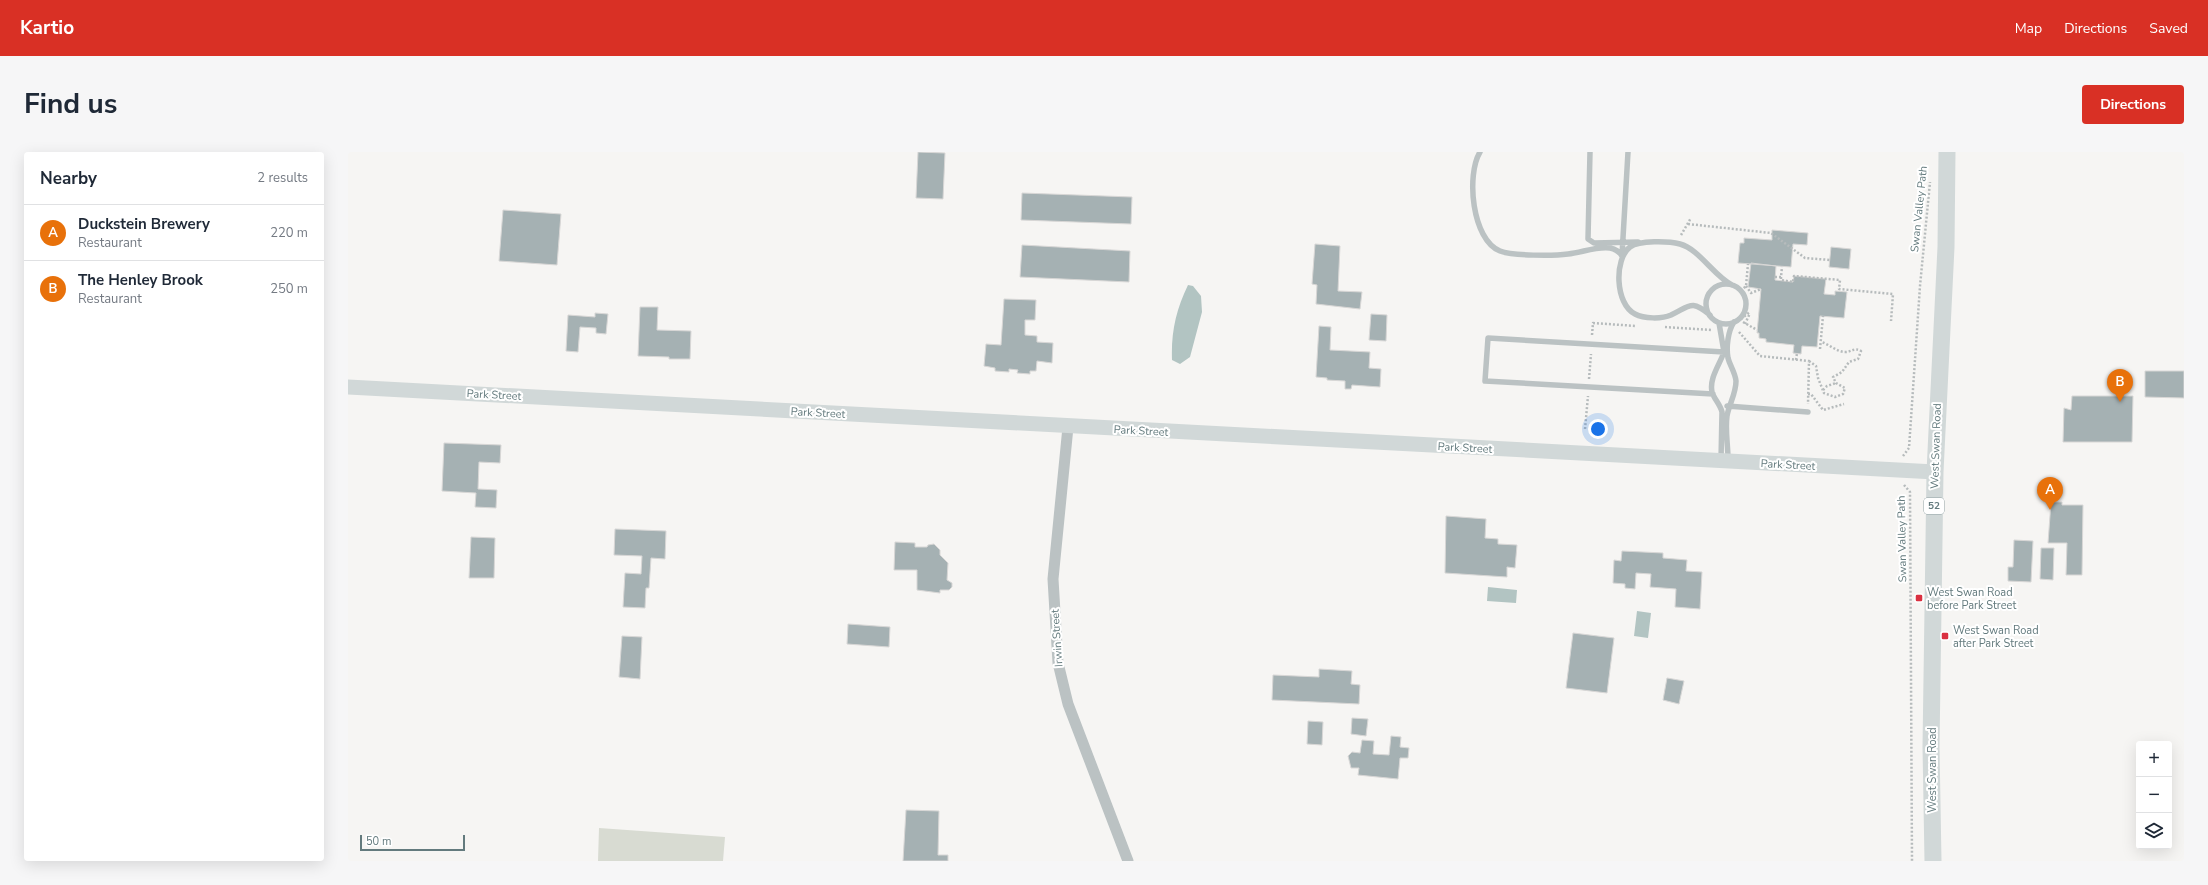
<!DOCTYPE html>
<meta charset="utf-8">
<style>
body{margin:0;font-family:"Nunito Sans",sans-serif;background:#f6f6f7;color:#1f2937}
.controls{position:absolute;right:12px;bottom:12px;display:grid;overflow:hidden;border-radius:4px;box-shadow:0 4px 16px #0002}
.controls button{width:36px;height:36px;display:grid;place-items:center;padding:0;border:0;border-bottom:1px solid #e0e1e3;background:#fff;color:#1f2937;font:20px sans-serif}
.scale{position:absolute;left:12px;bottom:10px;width:105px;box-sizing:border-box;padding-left:4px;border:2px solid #637a7d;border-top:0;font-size:11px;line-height:14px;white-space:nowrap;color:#637a7d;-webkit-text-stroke:3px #fff;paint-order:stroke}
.you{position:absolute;left:1250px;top:277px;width:14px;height:14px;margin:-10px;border:3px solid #fff;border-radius:50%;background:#1a73e8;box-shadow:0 0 0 6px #1a73e833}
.badge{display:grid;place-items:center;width:26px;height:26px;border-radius:50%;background:#d93025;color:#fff;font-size:13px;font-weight:700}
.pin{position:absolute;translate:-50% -33px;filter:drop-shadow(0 1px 2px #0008)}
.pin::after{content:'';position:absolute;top:21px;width:14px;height:12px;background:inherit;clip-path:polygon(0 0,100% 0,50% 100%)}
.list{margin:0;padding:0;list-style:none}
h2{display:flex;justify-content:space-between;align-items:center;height:52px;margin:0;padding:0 16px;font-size:17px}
h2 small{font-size:13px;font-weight:400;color:#747a83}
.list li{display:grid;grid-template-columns:26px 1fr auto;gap:12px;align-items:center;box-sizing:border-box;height:56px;padding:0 16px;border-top:1px solid #e0e1e3}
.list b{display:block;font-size:15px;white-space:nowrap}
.list p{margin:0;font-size:13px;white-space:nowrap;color:#747a83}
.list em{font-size:13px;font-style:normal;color:#747a83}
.icon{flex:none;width:22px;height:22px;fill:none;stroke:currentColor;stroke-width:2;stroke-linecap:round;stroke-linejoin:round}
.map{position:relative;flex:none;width:1836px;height:709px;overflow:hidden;border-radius:4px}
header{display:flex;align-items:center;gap:24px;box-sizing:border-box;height:56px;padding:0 20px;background:#d93025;color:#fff}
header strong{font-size:19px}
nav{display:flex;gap:22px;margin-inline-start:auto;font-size:14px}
.intro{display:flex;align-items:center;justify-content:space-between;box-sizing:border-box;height:96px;padding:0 24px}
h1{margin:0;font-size:28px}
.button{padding:10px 18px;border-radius:4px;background:#d93025;color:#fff;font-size:14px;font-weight:700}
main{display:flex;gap:24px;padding:0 24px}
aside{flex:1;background:#fff;border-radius:4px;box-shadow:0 4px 16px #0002}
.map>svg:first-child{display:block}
.green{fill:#d8dbd2}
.water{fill:#b2c4c2}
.building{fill:#a5b1b3;stroke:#d8d7d6}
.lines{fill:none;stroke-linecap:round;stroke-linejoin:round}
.path{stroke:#b6bbbc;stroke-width:2.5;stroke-dasharray:2 2;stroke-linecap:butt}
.lane{stroke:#bbc2c3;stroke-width:5.5}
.street{stroke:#bbc2c3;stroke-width:11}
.secondary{stroke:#d1d8d8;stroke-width:15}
.primary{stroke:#d1d8d8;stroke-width:17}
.poi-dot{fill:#da3041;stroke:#fff;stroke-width:1.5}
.labels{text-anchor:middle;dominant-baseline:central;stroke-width:4;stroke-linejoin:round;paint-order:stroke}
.shield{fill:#fff;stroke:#92a2a4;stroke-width:1}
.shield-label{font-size:10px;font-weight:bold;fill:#637a7d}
.street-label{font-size:11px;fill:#637a7d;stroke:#fff}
.poi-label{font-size:11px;fill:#637a7d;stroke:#fff;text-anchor:start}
</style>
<header>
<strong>Kartio</strong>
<nav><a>Map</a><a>Directions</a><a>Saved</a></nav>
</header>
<div class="intro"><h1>Find us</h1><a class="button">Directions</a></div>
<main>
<aside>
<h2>Nearby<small>2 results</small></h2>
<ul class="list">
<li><span class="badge" style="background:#e8710a">A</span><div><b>Duckstein Brewery</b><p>Restaurant</p></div><em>220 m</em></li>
<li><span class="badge" style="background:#e8710a">B</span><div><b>The Henley Brook</b><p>Restaurant</p></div><em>250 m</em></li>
</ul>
</aside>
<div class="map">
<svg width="1836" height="709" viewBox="0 0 1836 709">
<rect width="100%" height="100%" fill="#f6f5f3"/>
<path class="green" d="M251 676 377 685 375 709H250Z"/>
<path class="water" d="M840 133 845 134 853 144 854 160 842 205 832 212 824 208C823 180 828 158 840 133Z
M1140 435 1169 438 1168 451 1139 449Z
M1289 459 1303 461 1300 486 1286 484Z"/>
<path class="building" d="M570 0 597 1 595 47 568 46Z
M674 41 784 45 783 72 673 68Z
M155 58 213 62 209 113 151 109Z
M1424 78 1460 81 1459 93 1445 92 1443 115 1390 111 1392 91H1396V86L1424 88Z
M967 92 992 94 990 139 1014 140 1012 157 968 152 969 133 964 132Z
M674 93 782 99 781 130 672 125Z
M1483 95 1503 97 1501 117 1481 115Z
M1403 111 1428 114 1427 128 1445 130 1446 124 1478 127 1476 142 1487 143V139L1499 140 1496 166 1472 164 1469 195 1454 194 1453 202 1445 201 1446 193 1418 190V187L1411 186V181H1409L1413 137 1400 135Z
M656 147 688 148 687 168H677V183L689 184V190L705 191 704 211 689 209 688 219H682V222L669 221 670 218 661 217V220L647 219V216L636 214 638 192 653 193Z
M292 155H310L309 178 343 179 342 207H321V205L290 204Z
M247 161 260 162 258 182 248 181V176L232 175 230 200 218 199 220 163 247 165Z
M1023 162 1039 163 1038 189 1021 188Z
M971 174 983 175 982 198 1022 200 1021 216 1033 217 1032 235 1004 233 1003 237H997V229L979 228V226L968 225Z
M1797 219H1836V246L1797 245Z
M1724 244H1785L1784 290H1715L1716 256 1723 258Z
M96 291 153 293 152 311 131 310 130 337 149 338 148 356 127 355 128 341 94 339Z
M1703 350H1714V353H1735L1734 423H1718L1719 391H1700Z
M1098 364 1138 367 1137 386 1150 387V392L1169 393 1167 416 1159 415V425L1097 421Z
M267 377 318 379 317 407 303 406 301 436H298L297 456 275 455 277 421 293 422 294 404 266 403Z
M123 385 147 386 146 426H121Z
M1666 388 1685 389 1683 430 1660 429V415H1665Z
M547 390 567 391V395H579L580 393 586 392 592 398V403L600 411 599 428 604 431V435L601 438H592V441L569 438V418H546Z
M1693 396H1706L1705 428 1692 427Z
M1274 399 1315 401V406L1339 408 1338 419 1354 420 1352 457 1327 455 1328 437 1302 435 1303 422 1288 421 1287 437 1277 436V432L1265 431 1266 408 1273 409Z
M500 472 542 475 541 495 499 492Z
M1225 481 1266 486 1259 541 1218 536Z
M274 484 294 485 292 527 271 525Z
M971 517 1004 519 1003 532 1012 533 1011 552 924 548 925 523 971 525Z
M1319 526 1336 529 1331 552 1315 548Z
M1004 566 1020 567 1018 584 1003 582Z
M960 569 975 570 974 593 959 592Z
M1043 584 1053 585 1052 595 1061 596 1060 606H1052L1050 627 1010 623 1011 616H1003L1000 604 1004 600 1012 601 1014 588 1026 589 1025 602 1041 603Z
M558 658 591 659 590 703H600V709H555Z"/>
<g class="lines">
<path class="path" d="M1340 72 1423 81 1457 106 1482 108
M1333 83 1343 66
M1427 125H1433L1434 115
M1433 125V128L1445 130 1446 124 1492 128 1491 137 1545 142 1543 169
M1398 134 1403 141 1413 137
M1393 139 1398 134 1400 112
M1393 167 1402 160
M1395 170 1409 178
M1397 172 1402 161
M1317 175 1364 178
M1391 180 1412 204 1461 209 1460 252
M1244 183 1245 171 1288 174
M1472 197 1475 164
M1448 208 1449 201
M1461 209 1468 214 1470 226 1476 241 1487 245 1495 242 1497 236 1488 231 1485 225 1494 220 1501 210 1510 207 1513 199C1506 195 1504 200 1497 200 1489 200 1481 192 1473 190
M1241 227 1243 202
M1475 238 1479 234 1488 231
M1460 242H1463L1475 258 1496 252
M1237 277 1240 244
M1555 304 1561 296 1572 134 1582 30
M1556 333 1562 340 1564 709"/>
<path class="lane" d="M1132 0C1118 23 1124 88 1152 99 1164 104 1206 104 1220 102 1233 101 1248 94 1262 96 1267 97 1271 99 1274 104
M1242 0 1240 87 1246 91 1290 90
M1274 103 1280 0
M1358 152a20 20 0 1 1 40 0a20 20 0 1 1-40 0Z
M1362 163C1343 147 1342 154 1323 163 1314 167 1296 167 1287 162 1267 152 1266 107 1282 95 1291 88 1321 89 1332 92 1351 97 1366 124 1384 133
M1365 242 1137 229 1140 186 1376 200 1371 171
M1379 254 1460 260
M1380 307C1380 293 1377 278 1379 264 1381 252 1388 242 1388 229 1387 220 1382 214 1380 206 1378 195 1380 179 1386 170
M1373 308 1374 260C1372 252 1366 247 1364 240 1361 226 1372 212 1376 200H1378"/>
<path class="street" d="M720 275 705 427 710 511 720 552 780 709"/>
<path class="secondary" d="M0 235 1587 320"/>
<path class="primary" d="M1585 709 1583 595 1587 320 1598 95 1599 0"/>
</g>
<g class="poi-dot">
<rect x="1567" y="442" width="8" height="8" rx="2"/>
<rect x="1593" y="480" width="8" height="8" rx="2"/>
</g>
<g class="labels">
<rect class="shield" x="1576" y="346" width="20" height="16" rx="3"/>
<g class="shield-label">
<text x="1586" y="354">52</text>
</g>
<g class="street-label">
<text transform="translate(1571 57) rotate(-84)">Swan Valley Path</text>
<text transform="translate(146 243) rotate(3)">Park Street</text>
<text transform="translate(470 261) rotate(3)">Park Street</text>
<text transform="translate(793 279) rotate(3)">Park Street</text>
<text transform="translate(1588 294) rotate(-88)">West Swan Road</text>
<text transform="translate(1117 296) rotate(3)">Park Street</text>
<text transform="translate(1440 313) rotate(3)">Park Street</text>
<text transform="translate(1554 387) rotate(-91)">Swan Valley Path</text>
<text transform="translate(709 486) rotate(-94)">Irwin Street</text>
<text transform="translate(1584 618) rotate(-90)">West Swan Road</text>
</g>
<g class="poi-label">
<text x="1579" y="440">West Swan Road<tspan x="1579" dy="13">before Park Street</tspan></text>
<text x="1605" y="478">West Swan Road<tspan x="1605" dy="13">after Park Street</tspan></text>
</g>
</g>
</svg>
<div class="controls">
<button>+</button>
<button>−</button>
<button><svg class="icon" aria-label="layers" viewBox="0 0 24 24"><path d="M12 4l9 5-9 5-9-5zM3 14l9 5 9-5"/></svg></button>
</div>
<div class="scale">50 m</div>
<div class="you"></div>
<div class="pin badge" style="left:1702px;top:358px;background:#e8710a">A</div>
<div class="pin badge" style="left:1772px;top:250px;background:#e8710a">B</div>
</div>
</main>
